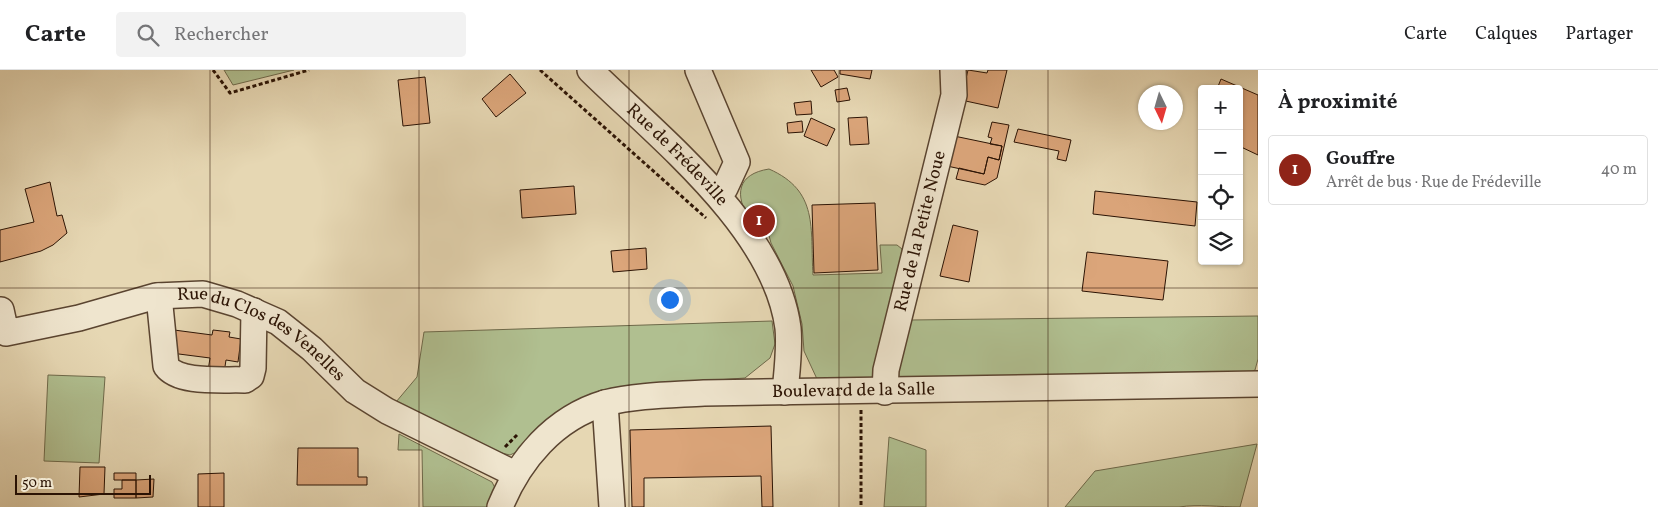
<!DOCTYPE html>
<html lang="fr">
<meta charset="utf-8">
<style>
body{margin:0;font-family:Vollkorn,serif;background:#f2f2f2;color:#202124}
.controls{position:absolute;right:15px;top:15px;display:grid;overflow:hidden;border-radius:5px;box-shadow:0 1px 4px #0004}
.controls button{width:45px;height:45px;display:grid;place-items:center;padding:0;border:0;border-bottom:1px solid #e0e0e0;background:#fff;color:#202124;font:25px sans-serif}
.compass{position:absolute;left:1138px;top:15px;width:45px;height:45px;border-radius:50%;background:#fff;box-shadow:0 1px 4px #0004;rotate:175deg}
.scale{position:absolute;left:15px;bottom:12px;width:136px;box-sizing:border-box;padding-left:5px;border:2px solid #2b1304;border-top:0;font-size:14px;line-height:18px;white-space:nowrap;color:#2b1304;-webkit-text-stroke:4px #efe5ce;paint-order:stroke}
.you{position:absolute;left:669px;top:229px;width:18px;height:18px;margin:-12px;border:4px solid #fff;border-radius:50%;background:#1a73e8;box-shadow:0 0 0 8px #1a73e833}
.badge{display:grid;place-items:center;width:32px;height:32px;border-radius:50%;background:#8f2418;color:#fff;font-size:16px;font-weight:700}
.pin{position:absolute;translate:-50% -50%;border:2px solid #fff;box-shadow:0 1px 5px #0006}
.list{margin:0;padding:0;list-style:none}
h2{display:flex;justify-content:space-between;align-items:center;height:65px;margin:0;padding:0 20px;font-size:21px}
h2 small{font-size:16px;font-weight:400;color:#757577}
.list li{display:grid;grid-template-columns:32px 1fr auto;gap:15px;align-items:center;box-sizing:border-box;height:70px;margin:0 10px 10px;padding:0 10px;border:1px solid #e0e0e0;border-radius:5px}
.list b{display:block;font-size:19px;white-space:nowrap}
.list p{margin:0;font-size:16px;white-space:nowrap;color:#757577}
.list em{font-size:16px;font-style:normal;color:#757577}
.icon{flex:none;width:28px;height:28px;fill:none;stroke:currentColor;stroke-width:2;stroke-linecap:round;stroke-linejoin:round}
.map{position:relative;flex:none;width:1258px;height:437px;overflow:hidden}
header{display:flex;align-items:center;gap:30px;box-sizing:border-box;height:70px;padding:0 25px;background:#fff;border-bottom:1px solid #e0e0e0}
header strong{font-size:24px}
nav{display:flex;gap:28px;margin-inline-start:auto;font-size:18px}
.search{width:350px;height:45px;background:#f2f2f2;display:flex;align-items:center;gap:12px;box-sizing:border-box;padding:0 18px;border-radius:5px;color:#757577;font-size:19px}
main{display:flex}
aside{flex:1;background:#fff}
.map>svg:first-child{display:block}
.green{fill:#b0bf90;stroke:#6e694a}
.building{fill:#dba57a;stroke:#2b1304}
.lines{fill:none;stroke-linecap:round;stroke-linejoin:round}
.minor-casing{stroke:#5a4430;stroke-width:28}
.path{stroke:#2b1304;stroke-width:3;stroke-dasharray:4 2.5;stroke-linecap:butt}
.minor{stroke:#efe5ce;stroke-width:25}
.grid{fill:none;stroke:#2b1304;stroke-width:1;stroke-opacity:0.55}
.labels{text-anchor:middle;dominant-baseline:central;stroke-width:4;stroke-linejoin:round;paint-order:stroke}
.street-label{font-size:18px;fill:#2b1304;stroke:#efe5ce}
</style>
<header>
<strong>Carte</strong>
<div class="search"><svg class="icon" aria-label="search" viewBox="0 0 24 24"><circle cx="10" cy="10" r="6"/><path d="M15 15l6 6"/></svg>Rechercher</div>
<nav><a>Carte</a><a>Calques</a><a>Partager</a></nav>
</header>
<main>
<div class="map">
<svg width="1258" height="437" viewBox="0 0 1258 437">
<rect width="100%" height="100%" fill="#e6d7b3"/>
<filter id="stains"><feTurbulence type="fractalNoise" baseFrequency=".004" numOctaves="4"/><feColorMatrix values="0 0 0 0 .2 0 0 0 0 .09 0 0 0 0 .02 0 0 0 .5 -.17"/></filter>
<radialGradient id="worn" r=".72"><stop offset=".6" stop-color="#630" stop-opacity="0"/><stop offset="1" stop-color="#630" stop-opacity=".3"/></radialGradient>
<path class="green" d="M224 0H294L233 15Z
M769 99C819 121 810 158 813 205L882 203 880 175H897L902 179 903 186 874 308 817 309 804 281 802 254 793 216 771 173 767 158 757 144 750 150C734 125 737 104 769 99Z
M1258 246V289L1255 300 1248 304 907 312 898 307 896 295 910 250Z
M772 251 775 274 770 288 745 308 661 314 510 385 493 381 396 332 417 307 424 262Z
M48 305 105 307 99 393 44 391Z
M399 364 492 412 496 420 492 437H423L422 380H398Z
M889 367 926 380V437H884Z
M1257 374 1240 437C1219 437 1199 434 1179 437H1065L1095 401Z"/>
<path class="building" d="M811 0H834L838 7 821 17Z
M840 0H872L870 9 840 4Z
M968 0 987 3 988 0H1007L998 38 961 30Z
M510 4 526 23 496 47 482 29Z
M425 7 430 53 403 56 398 10Z
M1221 9 1258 25V85L1239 76V19H1217Z
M847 18 850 30 837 32 835 20Z
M811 31 812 44 796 45 794 33Z
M867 47 869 74 850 75 848 48Z
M811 48 835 59 827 76 804 66Z
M802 51 803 62 788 63 787 53Z
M992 52 1009 55 997 108 985 115 956 109 959 98 984 104 988 87 999 90 1002 76 990 74 992 68 988 67Z
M1018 59 1071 70 1066 91 1057 89 1059 81 1014 72Z
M954 66 1002 76 999 90 988 87 984 104 947 96Z
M50 112 57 146 62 145 67 163 53 175 41 181 0 192V160L34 152 25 119Z
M574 116 576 144 522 148 520 120Z
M1095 121 1197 132 1195 156 1093 144Z
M875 133 878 200 814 203 812 135Z
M953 155 978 161 969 212 940 206Z
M646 178 647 199 613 202 611 181Z
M1087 182 1168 191 1163 230 1082 221Z
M174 260 212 265 213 260 230 262 229 267 241 269 238 292 226 290 224 303 208 301 210 288 171 283Z
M771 356 773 437H762L761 406 644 408V437H632L630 360Z
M298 378H358V407H367V415H297Z
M80 397H105L104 424 79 427Z
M114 403H136V410H114Z
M224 403V437H198V404Z
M154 409 153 427 136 428V410Z
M122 410H136V428H114V419H122Z"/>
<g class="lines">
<defs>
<g id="minor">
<path id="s1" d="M590 0C658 67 775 158 788 258 790 278 787 301 785 322"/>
<path d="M698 0 737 92 725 118 719 124"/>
<path d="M159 226 166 296C179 314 223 309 245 310L251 306 253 298 254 241"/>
<path id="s2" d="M1 240 6 263 79 248 156 226 203 224 237 234 278 252 312 279 355 321 387 341 515 404"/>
<path id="s3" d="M885 322 886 300 954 25 953 0"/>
<path d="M605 333 612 437"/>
<path id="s4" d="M500 437C519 390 554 348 605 333 637 325 672 325 704 323L1258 314"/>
</g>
</defs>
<use href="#minor" class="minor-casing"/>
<path class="path" d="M213 0 230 23 309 0
M540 0 706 148
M861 340V437
M505 377 517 365"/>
<use href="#minor" class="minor"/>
</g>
<path class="grid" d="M210 0V437M419 0V437M629 0V437M839 0V437M1048 0V437M0 218H1258"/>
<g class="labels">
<g class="street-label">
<text stroke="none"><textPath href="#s1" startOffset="122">Rue de Frédeville</textPath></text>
<text stroke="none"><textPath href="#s3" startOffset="165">Rue de la Petite Noue</textPath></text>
<text stroke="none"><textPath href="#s2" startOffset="295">Rue du Clos des Venelles</textPath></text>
<text stroke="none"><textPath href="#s4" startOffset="402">Boulevard de la Salle</textPath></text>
</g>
</g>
<rect width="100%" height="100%" filter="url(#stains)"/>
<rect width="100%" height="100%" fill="url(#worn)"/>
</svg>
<div class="controls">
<button>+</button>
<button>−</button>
<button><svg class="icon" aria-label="locate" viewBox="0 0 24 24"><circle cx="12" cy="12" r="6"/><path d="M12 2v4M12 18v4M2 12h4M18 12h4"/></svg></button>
<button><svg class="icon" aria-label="layers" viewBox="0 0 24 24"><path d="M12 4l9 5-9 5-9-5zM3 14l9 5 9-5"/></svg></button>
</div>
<svg class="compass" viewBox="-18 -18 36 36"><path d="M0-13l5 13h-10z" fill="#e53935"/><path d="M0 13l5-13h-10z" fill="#757577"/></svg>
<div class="scale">50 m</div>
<div class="you"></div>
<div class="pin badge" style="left:759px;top:151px">1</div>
</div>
<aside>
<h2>À proximité<small></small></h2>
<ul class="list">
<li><span class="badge">1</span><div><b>Gouffre</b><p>Arrêt de bus · Rue de Frédeville</p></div><em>40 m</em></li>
</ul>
</aside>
</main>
